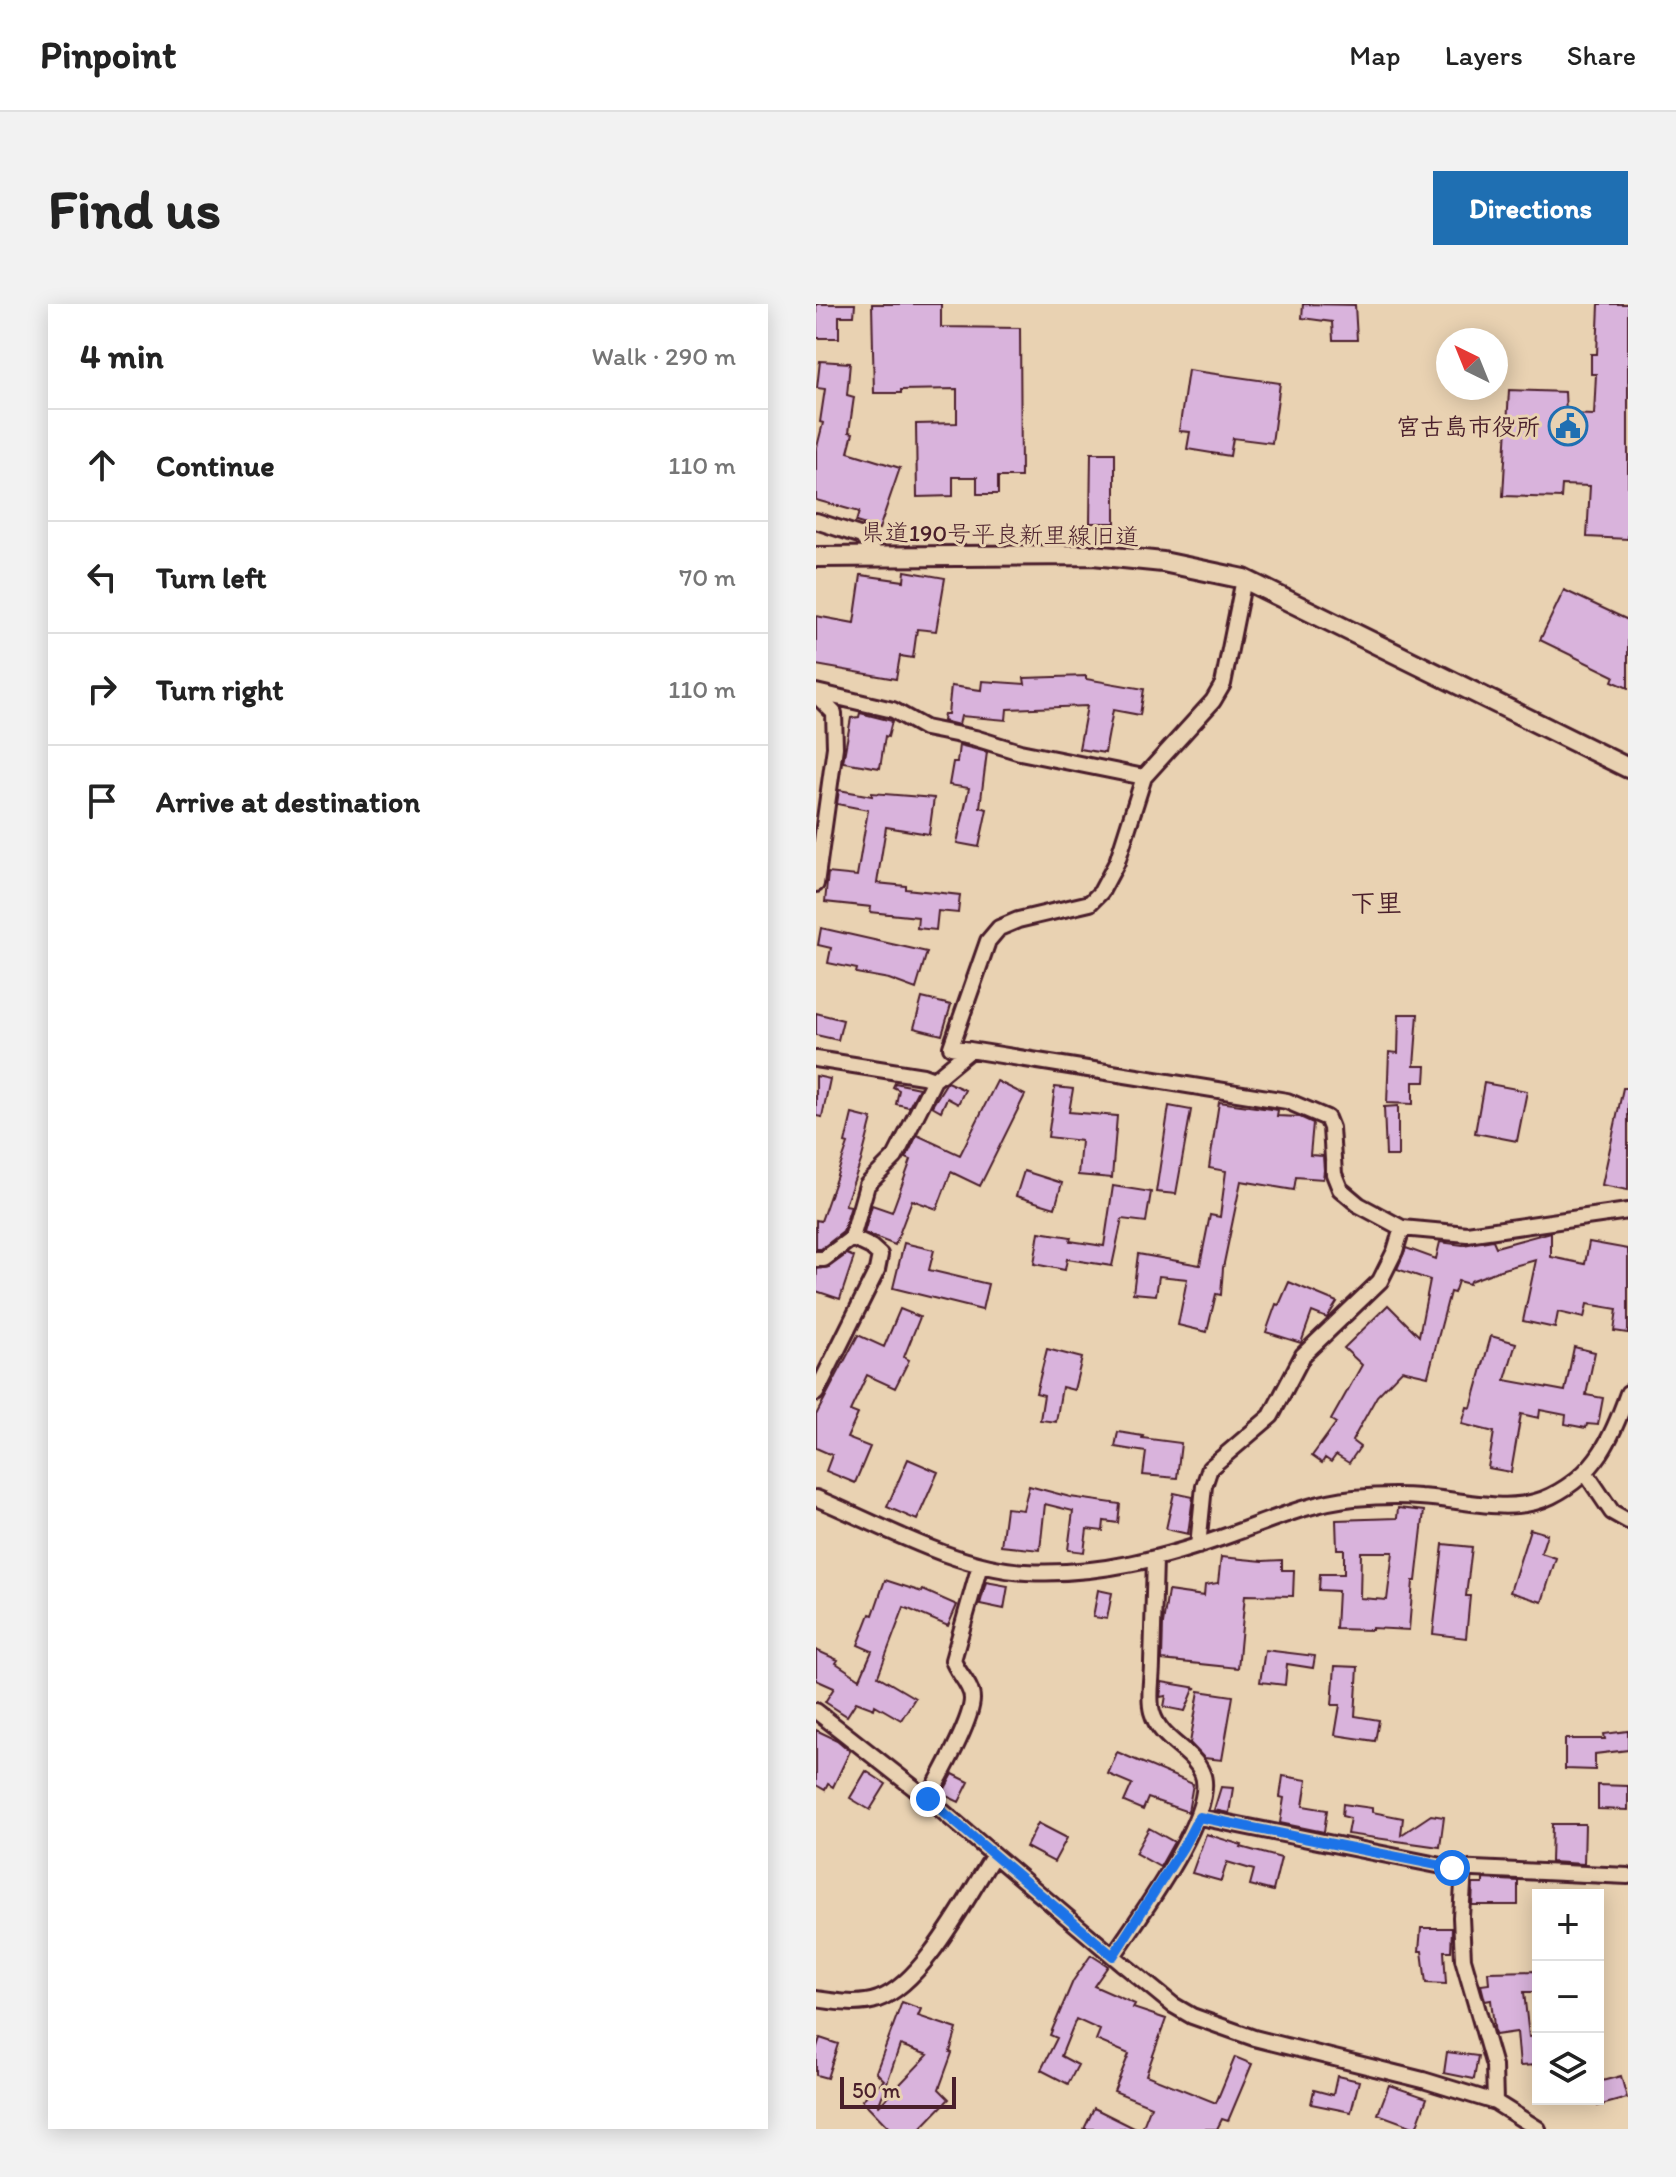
<!DOCTYPE html>
<meta charset="utf-8">
<style>
body{margin:0;font-family:Itim,"Klee One",sans-serif;background:#f2f2f2;color:#222}
.controls{position:absolute;right:24px;bottom:24px;display:grid;overflow:hidden;border-radius:0px;box-shadow:0 4px 20px #0003}
.controls button{width:72px;height:72px;display:grid;place-items:center;padding:0;border:0;border-bottom:2px solid #e0e0e0;background:#fff;color:#222;font:40px sans-serif}
.compass{position:absolute;left:620px;top:24px;width:72px;height:72px;border-radius:50%;background:#fff;box-shadow:0 4px 20px #0003;rotate:317deg}
.scale{position:absolute;left:24px;bottom:20px;width:116px;box-sizing:border-box;padding-left:8px;border:4px solid #4a1f2b;border-top:0;font-size:22px;line-height:28px;white-space:nowrap;color:#4a1f2b;-webkit-text-stroke:6px #e9d2b2;paint-order:stroke}
.stop{position:absolute;width:24px;height:24px;margin:-18px;border:6px solid #1a73e8;border-radius:50%;background:#fff}
.stop.end{background:#1a73e8;border-color:#fff;box-shadow:0 2px 8px #0008}
.list{margin:0;padding:0;list-style:none}
h2{display:flex;justify-content:space-between;align-items:center;height:104px;margin:0;padding:0 32px;font-size:34px}
h2 small{font-size:26px;font-weight:400;color:#767676}
.list li{display:grid;grid-template-columns:52px 1fr auto;gap:24px;align-items:center;box-sizing:border-box;height:112px;padding:0 32px;border-top:2px solid #e0e0e0}
.list b{display:block;font-size:30px;white-space:nowrap}
.list em{font-size:26px;font-style:normal;color:#767676}
.icon{flex:none;width:44px;height:44px;fill:none;stroke:currentColor;stroke-width:2;stroke-linecap:round;stroke-linejoin:round}
.map{position:relative;flex:none;width:812px;height:1825px;overflow:hidden;border-radius:0px}
header{display:flex;align-items:center;gap:48px;box-sizing:border-box;height:112px;padding:0 40px;background:#fff;border-bottom:2px solid #e0e0e0}
header strong{font-size:38px}
nav{display:flex;gap:44px;margin-inline-start:auto;font-size:28px}
.intro{display:flex;align-items:center;justify-content:space-between;box-sizing:border-box;height:192px;padding:0 48px}
h1{margin:0;font-size:56px}
.button{padding:20px 36px;border-radius:0px;background:#1f6fb2;color:#fff;font-size:28px;font-weight:700}
main{display:flex;gap:48px;padding:0 48px}
aside{flex:1;background:#fff;border-radius:0px;box-shadow:0 4px 20px #0003}
.map>svg:first-child{display:block}
.building{fill:#d9b3dc;stroke:#4a1f2b;stroke-width:2;fill-rule:evenodd}
.lines{fill:none;stroke-linecap:round;stroke-linejoin:round}
.street-casing{stroke:#4a1f2b;stroke-width:20}
.secondary-casing{stroke:#4a1f2b;stroke-width:24}
.street{stroke:#e9d2b2;stroke-width:14}
.secondary{stroke:#e9d2b2;stroke-width:18}
.route{stroke:#1a73e8;stroke-width:10}
.labels{text-anchor:middle;dominant-baseline:central;stroke-width:6;stroke-linejoin:round;paint-order:stroke}
.poi-label{font-size:24px;font-weight:bold;fill:#4a1f2b;stroke:#e9d2b2;text-anchor:end}
.street-label{font-size:24px;fill:#4a1f2b;stroke:#e9d2b2}
.neighbourhood-label{font-size:26px;font-weight:bold;fill:#4a1f2b;stroke:#e9d2b2}
</style>
<header>
<strong>Pinpoint</strong>
<nav><a>Map</a><a>Layers</a><a>Share</a></nav>
</header>
<div class="intro"><h1>Find us</h1><a class="button">Directions</a></div>
<main>
<aside>
<h2>4 min<small>Walk · 290 m</small></h2>
<ul class="list">
<li><svg class="icon" aria-label="ahead" viewBox="0 0 24 24"><path d="M12 20V5M6 11l6-6 6 6"/></svg><div><b>Continue</b></div><em>110 m</em></li>
<li><svg class="icon" aria-label="left" viewBox="0 0 24 24"><path d="M17 20v-9H6M10 6l-5 5 5 5"/></svg><div><b>Turn left</b></div><em>70 m</em></li>
<li><svg class="icon" aria-label="right" viewBox="0 0 24 24"><path d="M7 20v-9h11M14 6l5 5-5 5"/></svg><div><b>Turn right</b></div><em>110 m</em></li>
<li><svg class="icon" aria-label="arrive" viewBox="0 0 24 24"><path d="M6 21V4h12l-3 4 3 4H6"/></svg><div><b>Arrive at destination</b></div></li>
</ul>
</aside>
<div class="map">
<svg width="812" height="1825" viewBox="0 0 812 1825">
<rect width="100%" height="100%" fill="#e9d2b2"/>
<filter id="ink" filterUnits="userSpaceOnUse"><feTurbulence type="fractalNoise" baseFrequency=".0125" numOctaves="2"/><feDisplacementMap in="SourceGraphic" scale="16" xChannelSelector="R" yChannelSelector="G"/><feConvolveMatrix kernelMatrix="1 2 1 2 8 2 1 2 1" color-interpolation-filters="sRGB"/></filter>
<g filter="url(#ink)">
<path class="building" d="M0 0H39L38 12H23V34H1Z
M56 0H125V23L204 24 205 173H182V190H161V173H137V192L101 193 100 120 141 119V85L85 86V89H58Z
M487 0 539 1 541 36H517L516 18 486 14Z
M783 0H812V235L771 233 774 182 746 181 745 194 687 192 693 86 749 88 750 110 778 111 780 70H775V50H781Z
M4 57 34 59 31 91 38 93 33 128 37 129 32 148 84 164 63 225 40 218 43 208 0 196V147L7 119 4 118 9 85 1 84Z
M372 66 464 79 456 139 417 134 414 152 371 145 374 128 363 127Z
M275 149H299V219H274Z
M89 267 129 274 120 327 101 325 97 354 84 352 80 375 0 361V312L38 319 45 271 88 277Z
M748 286 812 316V384L796 377 798 372 724 336Z
M270 372V375L328 385 324 411 297 406 289 449 263 445 271 402 191 405 190 416 145 412 143 421 127 417 128 410H132L135 382 165 386 166 377 209 380 208 374Z
M44 409 76 417 72 433 69 432 64 464 27 458 35 414 43 413Z
M143 441 171 448 164 503 171 505 163 543 141 539 153 484 133 481 137 458H141Z
M23 486 56 492V489L118 494 113 530 70 523 61 579 90 582V585L144 591 142 609 122 607 120 626 101 624 102 613 54 608 55 603 9 598 12 569 41 572 52 506 21 500Z
M5 624 111 648 100 685 73 675 40 669 41 665 12 659 15 644 2 641Z
M106 694 135 701 126 731 98 724Z
M0 709 27 716 22 736 0 731Z
M583 710H602L598 762H610L609 778H597V800L571 799 573 748 582 749Z
M0 772 14 775 6 813 0 812Z
M181 777 209 791 164 882 135 868 121 905 96 896 79 941 48 929 56 901 76 908 95 856 90 854 101 831 144 851Z
M131 778 149 786 142 800 131 794 125 807 116 802Z
M79 779 103 784 93 803 80 800 83 786 77 783Z
M668 779 711 787 701 837 659 829Z
M239 783 257 785 253 808 301 812 296 874 262 871 265 837 232 833Z
M807 784H812V886L786 881Z
M403 798 462 806 461 812 484 813 497 819 494 851 507 852 508 866 507 875 480 873 478 886 425 877 407 964 405 991 400 990 391 1028 362 1021 371 975 343 972 340 991 317 989 322 950 384 961 394 911 404 913 410 867 393 864Z
M353 802 375 806 360 890 340 888Z
M582 802V852H570L568 803Z
M36 810 56 815 45 857 29 901 35 902 27 928 5 945H0V916L5 917 32 840 29 839Z
M208 867 246 879 239 904 200 892Z
M297 882 335 888 330 918 306 915 296 962 251 955 249 966 218 960 223 928 255 933 254 937 288 942Z
M735 928V953L769 960 773 938 812 945V1029L798 1027 801 1005 771 1000 768 1014 742 1008 739 1024 707 1017 720 956 687 965 654 977 653 980 642 977 638 989 634 988 612 1072 586 1066 561 1092 536 1137 544 1143 533 1159 520 1151 515 1158 509 1154 506 1159 496 1152 520 1119 515 1116 546 1061 528 1044 572 1001 603 1032 614 976 581 965 590 944 620 955 624 938 647 941 677 936 680 943Z
M88 939 118 946 113 966 172 980 166 1006 77 984Z
M31 950 38 953 24 995 0 987 1 965 13 963Z
M473 978 521 998 511 1014 496 1008 485 1039 450 1028 460 1000 463 1001Z
M84 1005 104 1013 88 1053 93 1056 79 1084 51 1071 34 1107 42 1110 31 1134 54 1143 39 1179 10 1167 16 1151 0 1144V1111L42 1031 68 1043Z
M675 1032 700 1039 689 1076 749 1087 758 1043 779 1048 770 1091 787 1094 782 1121 771 1120 770 1124 749 1120 750 1111 724 1106 723 1114 705 1110 695 1168 672 1164 678 1128 646 1120 651 1103 655 1104Z
M231 1045 266 1054 258 1086 246 1083 240 1118 224 1116 228 1091 220 1089Z
M302 1128 327 1132 326 1134 365 1139 361 1174 327 1171 330 1148 299 1143Z
M92 1155 122 1168 101 1216 71 1203Z
M213 1182 254 1193 304 1200 302 1219 288 1217 287 1227 271 1225 268 1248 252 1246 257 1207 229 1200 224 1246 185 1242 190 1204 207 1206Z
M358 1189 377 1193 372 1230 350 1225Z
M582 1204 608 1207 600 1277H597L593 1326 556 1324V1326L520 1325 522 1287 503 1286 504 1270H528V1245H521L520 1216 581 1214ZM545 1248H577L571 1296 544 1294Z
M714 1225 731 1230 725 1249 740 1254 726 1298 694 1288Z
M627 1240 656 1243 650 1292H654L650 1334 617 1330Z
M405 1253 447 1257 466 1256V1266H478L477 1292 429 1291 422 1364 346 1356 347 1320 352 1287 388 1292 389 1281 402 1279Z
M69 1276 106 1288 107 1286 141 1301 132 1322 88 1303 62 1372 99 1394 85 1416 59 1401 58 1405 40 1398 31 1412 9 1398 18 1384 0 1376V1346L22 1356 20 1359 44 1375 56 1347 42 1341 54 1310 57 1311Z
M170 1278 192 1282 188 1305 164 1300Z
M282 1286 296 1289 291 1315 277 1313Z
M449 1346 499 1352 497 1364 471 1360 469 1381 444 1378Z
M519 1362 542 1363 539 1412 563 1416 559 1437 519 1431 524 1401H516Z
M346 1378 381 1384 378 1385 369 1407 348 1403 350 1392 344 1393Z
M383 1387 417 1392 406 1456 388 1454 374 1439Z
M0 1426 21 1436 34 1447 17 1483 12 1480 9 1486 0 1481Z
M812 1427V1446L779 1450V1466L749 1465V1435H789L788 1430Z
M301 1448 377 1480 372 1508 332 1494 327 1506 308 1498 316 1480 292 1470Z
M50 1467 70 1480 54 1506 34 1494Z
M137 1470 153 1478 143 1498 126 1490Z
M467 1472 491 1476 487 1502 511 1506 508 1528 464 1519 468 1494 464 1493Z
M782 1481 812 1482V1506L782 1505Z
M405 1483 417 1484 413 1509 398 1506Z
M527 1500 556 1504V1508L587 1514 585 1531 615 1511 628 1513 624 1543 531 1530 534 1514 526 1512Z
M222 1519 251 1534 238 1558 210 1543Z
M736 1520H769L768 1560 735 1558Z
M333 1524 358 1538 344 1563 319 1549Z
M390 1530 426 1541 425 1543 465 1554 457 1587 434 1581 438 1566 411 1558 405 1577 376 1569Z
M667 1575 702 1577V1601H656L657 1580H667Z
M605 1624H636L635 1647H628L630 1680 610 1679 606 1647H603Z
M275 1651 292 1662 278 1682 319 1700 317 1704 350 1715 330 1771 400 1799 419 1753 436 1760 412 1817 406 1815 401 1825H326L335 1802 298 1787 313 1750 280 1736 284 1726 260 1715 245 1752 262 1761 252 1780 225 1766 241 1734 234 1731 257 1677Z
M722 1667V1688H708L713 1733 722 1732V1761L704 1762 701 1728 679 1731 675 1696 669 1697 665 1681 673 1680 672 1668Z
M86 1698 105 1705 102 1712 141 1725 134 1748 136 1749 123 1785 133 1795 104 1825H74L46 1796 68 1776 60 1768ZM84 1741 112 1751 62 1803 72 1776Z
M4 1734 22 1740 11 1774 0 1771V1746Z
M631 1748 662 1752 658 1775 628 1769Z
M521 1772 543 1777 535 1808 495 1800 498 1786 517 1791Z
M805 1772 811 1794 782 1802V1778Z
M573 1781 611 1794 600 1824 562 1810Z
M278 1804 320 1825H268Z"/>
<g class="lines">
<defs>
<path id="street" d="M0 217 46 232 60 253
M428 275 407 380 397 397 328 473 301 558 285 588 274 599 202 616 183 624 172 637 135 743 471 797 511 814 515 824 518 870 524 885 543 901 586 924 651 930 812 907
M0 388 77 406 109 424 159 434 204 448 328 473
M0 391 18 409 19 443 0 580
M0 755 107 772 118 776
M36 934 51 881 79 853 118 776 154 746
M0 955H8L36 934 55 943 64 951 61 966 0 1089
M769 1168 796 1208 812 1217
M0 1194C65 1221 139 1264 210 1268 281 1272 350 1254 416 1230 455 1216 496 1198 538 1194 559 1192 583 1191 604 1193 646 1195 695 1212 735 1192 781 1169 796 1134 812 1089
M382 1242 388 1182 394 1164 455 1112 487 1051 564 977 579 947 586 924
M0 1407 112 1495 297 1652 357 1701 376 1712 438 1734 607 1776 679 1798 722 1825
M112 1495C123 1474 156 1417 156 1395 156 1381 141 1369 137 1356L164 1261
M383 1513 636 1564 812 1572
M648 1564 645 1613 647 1655 678 1762 679 1798
M297 1652C320 1617 403 1507 386 1469 376 1445 344 1437 336 1408 332 1394 336 1375 336 1359 337 1325 338 1290 339 1255
M0 1695C20 1698 43 1702 62 1695 107 1680 152 1591 178 1551"/>
<path id="secondary" d="M0 253 277 251 347 258 428 275 812 464"/>
</defs>
<use href="#street" class="street-casing"/>
<use href="#secondary" class="secondary-casing"/>
<use href="#street" class="street"/>
<use href="#secondary" class="secondary"/>
</g>
</g>
<g class="lines" filter="url(#ink)">
<path class="route" d="M112 1495 297 1652 367 1543 383 1513 636 1564"/>
</g>
<defs>
<symbol id="civic-ring" viewBox="-11 -11 22 22"><circle r="9.5" fill="#e9d2b2" stroke="#1f6fb2" stroke-width="1.5"/><path d="M-.6-6.5H3V-4.5H.6V-3L4-1V1h2V6H-6V1h2V-1L-.6-3ZM-1.2 2.5V6h2.4V2.5Z" fill="#1f6fb2"/></symbol>
</defs>
<g fill-rule="evenodd">
<use href="#civic-ring" x="730" y="100" width="44" height="44"/>
</g>
<g class="labels">
<g class="poi-label">
<text x="724" y="122">宮古島市役所</text>
</g>
<g class="street-label">
<text transform="translate(184 230) rotate(1)">県道190号平良新里線旧道</text>
</g>
<g class="neighbourhood-label">
<text x="560" y="599">下里</text>
</g>
</g>
</svg>
<div class="controls">
<button>+</button>
<button>−</button>
<button><svg class="icon" aria-label="layers" viewBox="0 0 24 24"><path d="M12 4l9 5-9 5-9-5zM3 14l9 5 9-5"/></svg></button>
</div>
<svg class="compass" viewBox="-18 -18 36 36"><path d="M0-13l5 13h-10z" fill="#e53935"/><path d="M0 13l5-13h-10z" fill="#767676"/></svg>
<div class="scale">50 m</div>
<div class="stop" style="left:636px;top:1564px"></div>
<div class="stop end" style="left:112px;top:1495px"></div>
</div>
</main>
